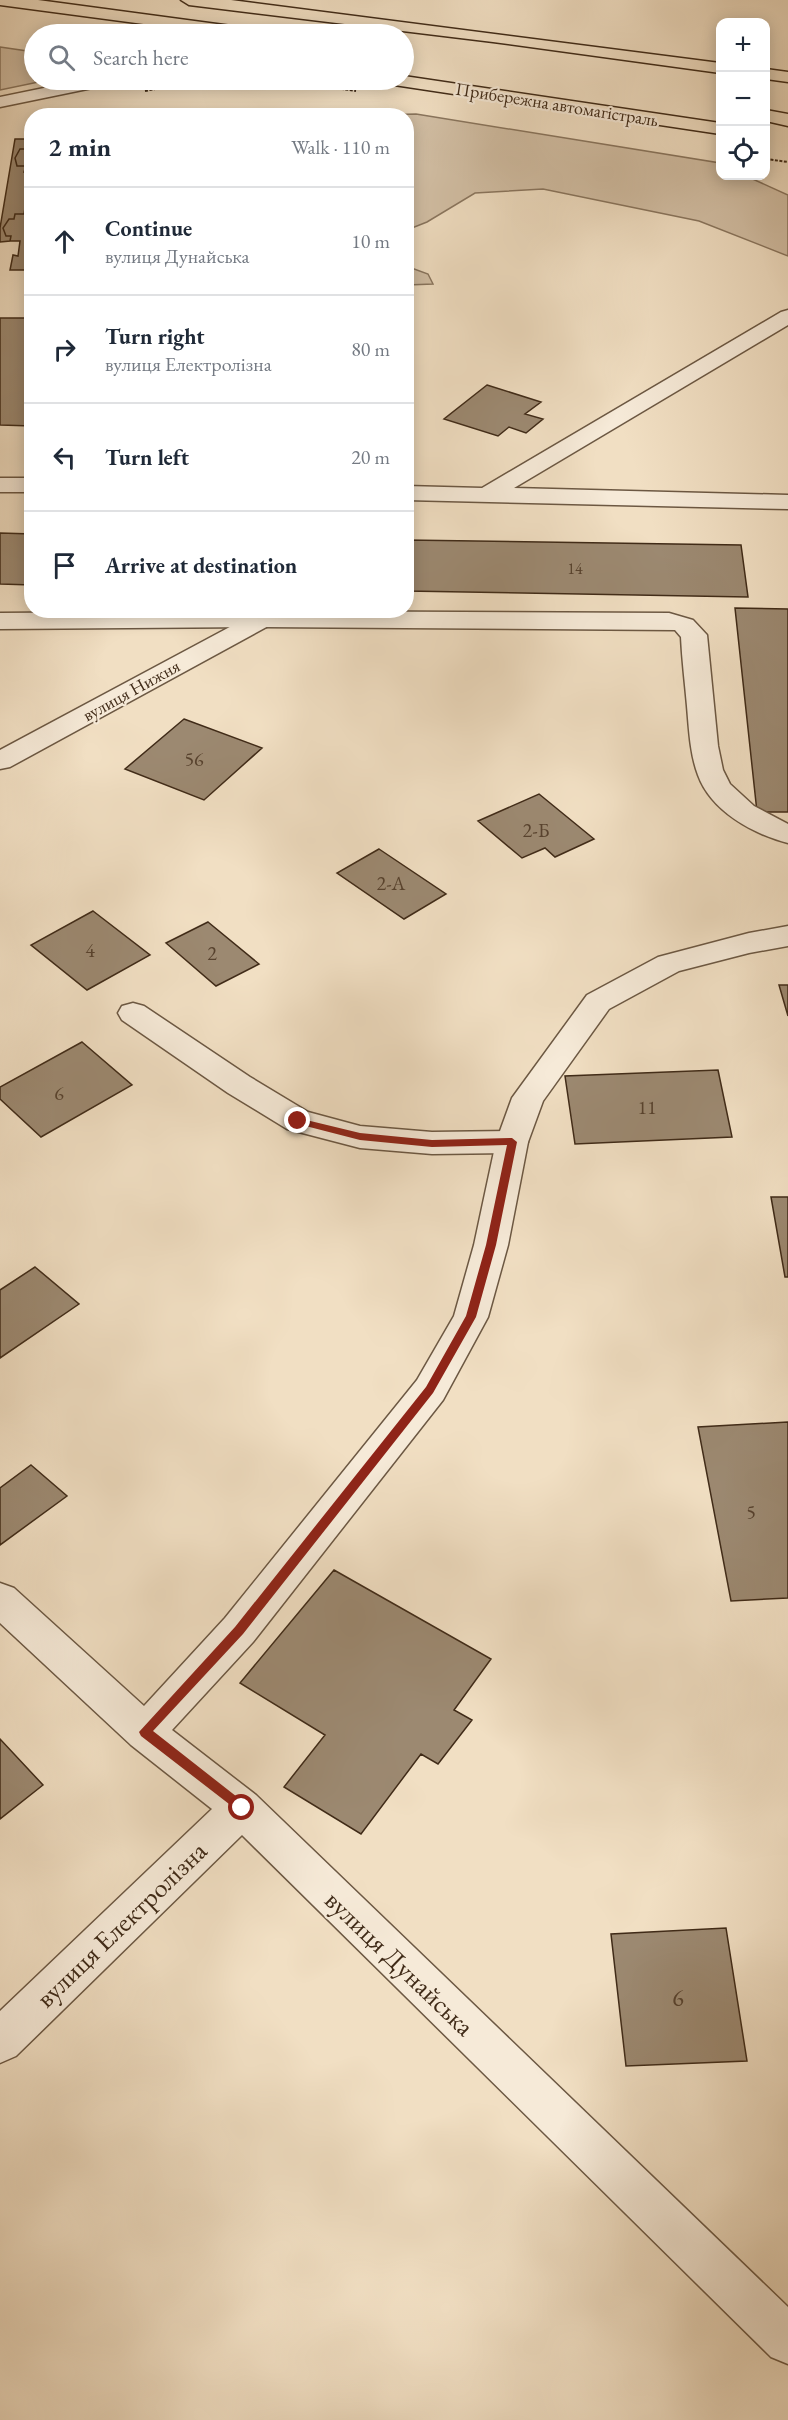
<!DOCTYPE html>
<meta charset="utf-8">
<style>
body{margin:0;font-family:"EB Garamond",serif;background:#f2f2f3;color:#1f2937}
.controls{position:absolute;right:18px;top:18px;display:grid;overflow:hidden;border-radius:12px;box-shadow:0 3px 15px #0003}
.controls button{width:54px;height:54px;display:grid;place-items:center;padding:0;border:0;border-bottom:2px solid #e0e1e3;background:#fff;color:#1f2937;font:30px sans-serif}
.stop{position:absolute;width:18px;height:18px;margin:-14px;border:4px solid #8f2418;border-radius:50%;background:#fff}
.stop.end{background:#8f2418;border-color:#fff;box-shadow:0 2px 6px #0008}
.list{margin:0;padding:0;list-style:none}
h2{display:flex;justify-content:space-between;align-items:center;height:78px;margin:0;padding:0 24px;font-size:26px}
h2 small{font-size:20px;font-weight:400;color:#747a83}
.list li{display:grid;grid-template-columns:39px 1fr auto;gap:18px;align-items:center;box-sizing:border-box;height:108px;padding:0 24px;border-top:2px solid #e0e1e3}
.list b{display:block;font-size:22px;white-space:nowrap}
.list p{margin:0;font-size:20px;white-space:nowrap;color:#747a83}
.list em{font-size:20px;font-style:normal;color:#747a83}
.icon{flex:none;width:33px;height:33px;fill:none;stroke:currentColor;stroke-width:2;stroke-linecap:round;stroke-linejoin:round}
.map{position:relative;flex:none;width:788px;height:2420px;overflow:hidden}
.search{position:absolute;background:#fff;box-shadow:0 3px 15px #0003;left:24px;top:24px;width:390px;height:66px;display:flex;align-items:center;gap:15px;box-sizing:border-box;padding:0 21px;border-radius:33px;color:#747a83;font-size:22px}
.panel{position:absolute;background:#fff;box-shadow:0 3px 15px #0003;left:24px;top:108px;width:390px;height:510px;border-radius:24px}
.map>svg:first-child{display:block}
.green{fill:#d3c0a6;stroke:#8a765f;stroke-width:1.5}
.building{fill:#9c8971;stroke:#402b18;stroke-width:1.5}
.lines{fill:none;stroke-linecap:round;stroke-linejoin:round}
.service-casing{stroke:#6c5843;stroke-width:3}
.minor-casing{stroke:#6c5843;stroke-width:3}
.tertiary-casing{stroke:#6c5843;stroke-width:3}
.primary-casing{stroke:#402b18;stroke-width:3}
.path{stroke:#402b18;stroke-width:2;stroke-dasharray:3 1.5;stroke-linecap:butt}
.service{fill:#f6ead8;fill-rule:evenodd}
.minor{fill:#f6ead8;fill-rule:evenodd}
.tertiary{fill:#f6ead8;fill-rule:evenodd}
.primary{fill:#f1dfc3;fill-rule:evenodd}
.route{fill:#8f2418}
.labels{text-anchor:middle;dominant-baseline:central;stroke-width:4.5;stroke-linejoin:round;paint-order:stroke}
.far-number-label{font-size:16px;fill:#57422e}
.far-street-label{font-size:18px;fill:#402b18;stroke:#f6ead8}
.number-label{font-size:20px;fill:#57422e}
.near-number-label{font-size:24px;fill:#57422e}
.near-street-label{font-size:27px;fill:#402b18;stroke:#f6ead8}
</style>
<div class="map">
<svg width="788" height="2420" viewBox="0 0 788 2420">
<rect width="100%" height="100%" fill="#f1dfc3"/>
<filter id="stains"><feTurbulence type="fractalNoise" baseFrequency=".00333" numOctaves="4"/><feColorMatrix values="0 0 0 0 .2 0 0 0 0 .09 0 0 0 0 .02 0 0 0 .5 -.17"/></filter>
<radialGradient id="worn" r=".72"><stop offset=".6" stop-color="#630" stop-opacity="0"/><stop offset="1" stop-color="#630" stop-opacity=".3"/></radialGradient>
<path class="green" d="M0 47 34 52V80H48L0 90Z
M416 114 720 163V176H746L788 195V256L699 221 543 189 475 193 427 222 407 230 406 116 376 115Z
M406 266 428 274 433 284 407 285Z"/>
<path class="building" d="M15 139H32L30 149H20L15 158 17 166H26L24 172H31L24 214H15L14 219H9L3 228 6 236H11L10 241 0 242V228Z
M31 142 32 270H10L13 255 18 256 20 241H10L11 236H6L3 228 9 219H14L15 214H24L31 172H24L26 166H17L15 158 20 149H30Z
M0 318H32V426L0 425Z
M487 385 541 402 525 414 543 419 526 433 509 427 498 436 444 419Z
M0 533 32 534V585L0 584Z
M406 540 741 545 748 597 406 591Z
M735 608 788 609V812H757Z
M184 719 262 748 204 800 125 769Z
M539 794 594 839 555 857 545 848 522 858 478 821Z
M379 849 446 894 404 919 337 873Z
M93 911 150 955 87 990 31 945Z
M208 922 259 964 216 986 166 943Z
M779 985H788V1016Z
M82 1042 132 1085 41 1137 0 1099V1087Z
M718 1070 732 1137 575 1144 565 1076Z
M771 1197H788V1277H785Z
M35 1267 79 1304 0 1358V1290Z
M788 1422V1598L731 1601 698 1427Z
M31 1465 67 1496 0 1545V1488Z
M334 1570 491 1659 454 1710 472 1720 438 1764 421 1754 361 1834 284 1787 325 1735 240 1683Z
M0 1739 43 1785 0 1819Z
M726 1928 747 2061 626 2066 611 1934Z"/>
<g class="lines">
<defs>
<path id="service" d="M788 310V325L514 488 788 495V509L406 500V486L482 488 781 312Z
M0 478H32V492H0Z
M263 611 669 613 693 620 707 635 718 746 723 770 730 784 754 806 788 824V843C753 834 711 811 698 775 690 754 689 729 687 706 685 683 682 660 681 637L675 630 263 627 0 629V613Z
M133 1003 144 1006 250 1077 308 1112 360 1126 432 1132 512 1131 523 1134 528 1142 523 1150 512 1153 432 1154 360 1148 287 1129 228 1093 122 1020 118 1013 122 1006Z"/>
<path id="minor" d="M263 611 272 614 276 619 272 624 10 767 0 769V750L254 614Z
M788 926V946L749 953 679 971 609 1009 543 1101 528 1142 508 1245 488 1317 443 1400 253 1642 172 1730 256 1795 788 2307V2364L771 2357 242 1835 16 2056 0 2063V2011L212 1809 131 1745 0 1623V1583L14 1588 144 1706 225 1618 417 1380 454 1316 474 1245 496 1142 512 1098 587 995 658 957 749 933Z"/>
<path id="tertiary" d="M83 80H116L113 84 107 85 0 107V97Z"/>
<path id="primary" d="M0 0H38L254 29 260 30 263 34H219L0 5Z
M181 0H231L720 63V73L493 42 189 5Z
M766 69 788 72V82L766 79Z
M404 76 720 123V134L394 85 388 84 385 80H404Z
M766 110 788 114V126L766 121Z"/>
</defs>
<use href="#service" class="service-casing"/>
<use href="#minor" class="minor-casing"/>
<use href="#tertiary" class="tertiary-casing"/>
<use href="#primary" class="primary-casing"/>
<path class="path" d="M283 80 356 91
M145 91 200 80
M766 159 788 162"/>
<use href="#service" class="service"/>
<use href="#minor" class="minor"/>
<use href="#tertiary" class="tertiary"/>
<use href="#primary" class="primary"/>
</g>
<path class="route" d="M298 1118 360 1133 432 1140 512 1138 517 1142 496 1245 476 1317 433 1393 243 1634 153 1731 246 1804V1812L242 1814 141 1736 139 1732 235 1627 426 1387 466 1316 486 1245 507 1145 432 1147 360 1140 294 1123V1119Z"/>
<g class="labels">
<g class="far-number-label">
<text x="575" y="568">14</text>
</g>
<g class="far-street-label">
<text transform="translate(557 104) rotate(9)">Прибережна автомагістраль</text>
<text transform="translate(131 690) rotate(-29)">вулиця Нижня</text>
</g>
<g class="number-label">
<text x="194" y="759">56</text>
<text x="536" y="830">2-Б</text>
<text x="391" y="883">2-А</text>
<text x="90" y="950">4</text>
<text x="212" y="953">2</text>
<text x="59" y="1093">6</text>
<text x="647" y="1107">11</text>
<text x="751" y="1512">5</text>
</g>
<g class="near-number-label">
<text x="678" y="1997">6</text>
</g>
<g class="near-street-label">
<text transform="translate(121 1924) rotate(-44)">вулиця Електролізна</text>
<text transform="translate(400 1963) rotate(44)">вулиця Дунайська</text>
</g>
</g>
<rect width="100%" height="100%" filter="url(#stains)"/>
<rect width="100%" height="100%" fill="url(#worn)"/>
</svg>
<div class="controls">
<button>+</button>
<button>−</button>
<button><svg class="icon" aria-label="locate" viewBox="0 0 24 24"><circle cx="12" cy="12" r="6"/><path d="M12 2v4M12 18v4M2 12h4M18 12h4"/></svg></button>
</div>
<div class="stop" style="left:242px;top:1808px"></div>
<div class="stop end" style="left:298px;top:1121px"></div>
<div class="search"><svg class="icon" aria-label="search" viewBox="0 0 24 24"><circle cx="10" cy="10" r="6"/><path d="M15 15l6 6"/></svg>Search here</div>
<section class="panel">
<h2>2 min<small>Walk · 110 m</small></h2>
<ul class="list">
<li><svg class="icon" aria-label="ahead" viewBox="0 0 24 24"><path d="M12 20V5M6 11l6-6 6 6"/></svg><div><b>Continue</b><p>вулиця Дунайська</p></div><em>10 m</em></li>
<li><svg class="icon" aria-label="right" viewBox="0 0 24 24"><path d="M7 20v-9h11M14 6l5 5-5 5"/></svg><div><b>Turn right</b><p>вулиця Електролізна</p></div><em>80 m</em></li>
<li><svg class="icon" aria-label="left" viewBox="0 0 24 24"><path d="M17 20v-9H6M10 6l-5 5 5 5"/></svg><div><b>Turn left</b></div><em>20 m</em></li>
<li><svg class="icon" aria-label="arrive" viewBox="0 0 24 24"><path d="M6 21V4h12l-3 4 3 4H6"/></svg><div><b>Arrive at destination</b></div></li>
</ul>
</section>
</div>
